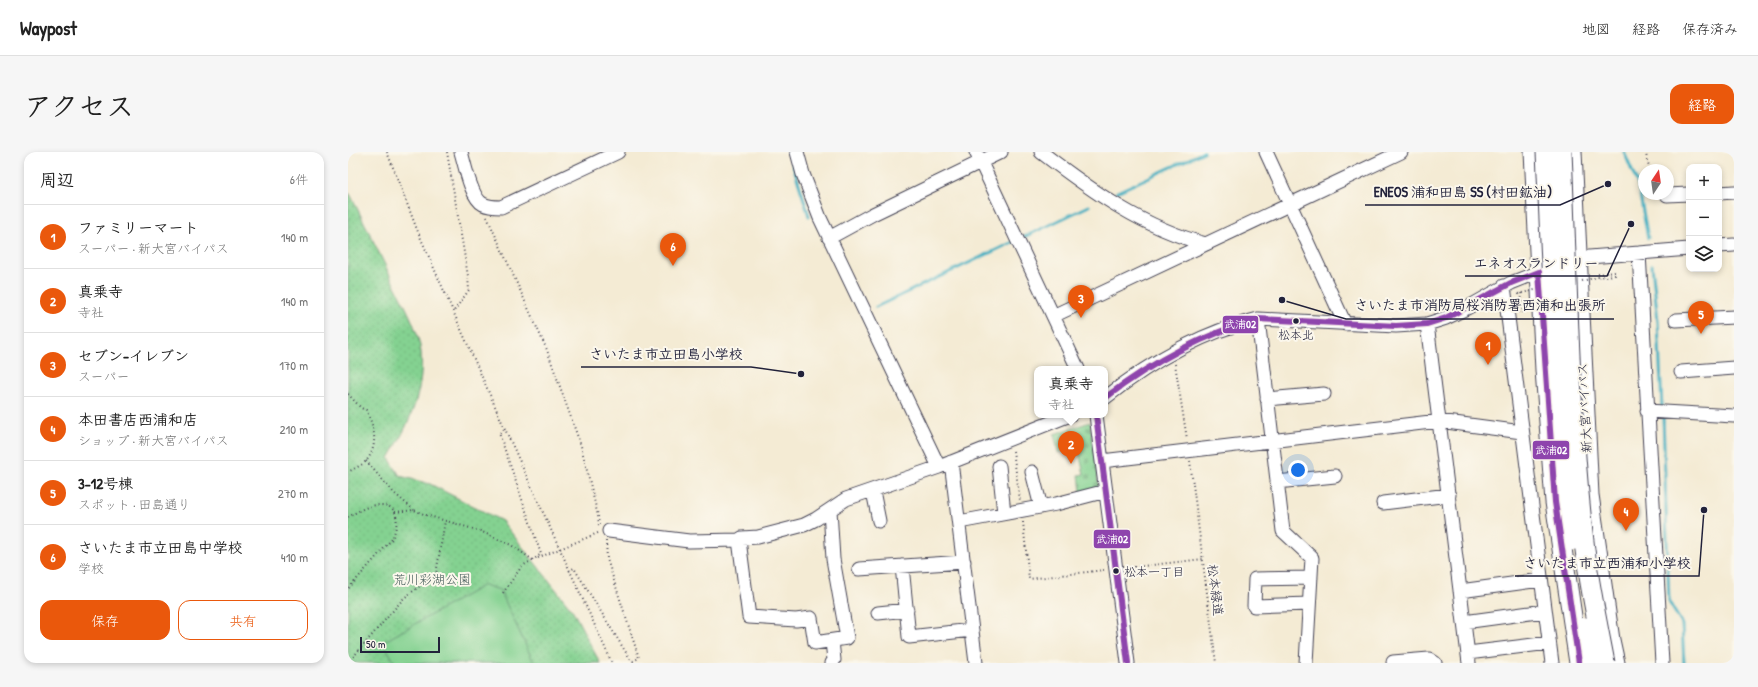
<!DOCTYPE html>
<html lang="ja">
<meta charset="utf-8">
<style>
body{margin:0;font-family:"Patrick Hand","Klee One",sans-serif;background:#f6f6f6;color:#222}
.controls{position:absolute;right:12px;top:12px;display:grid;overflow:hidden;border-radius:8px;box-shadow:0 2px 6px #0003}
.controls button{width:36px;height:36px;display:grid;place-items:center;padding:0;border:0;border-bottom:1px solid #e0e0e0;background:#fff;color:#222;font:20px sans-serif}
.compass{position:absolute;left:1290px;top:12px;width:36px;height:36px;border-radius:50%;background:#fff;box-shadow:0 2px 6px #0003;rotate:13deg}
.scale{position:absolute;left:12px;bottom:10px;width:80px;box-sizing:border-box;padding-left:4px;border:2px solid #22223b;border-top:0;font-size:11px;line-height:14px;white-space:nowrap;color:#22223b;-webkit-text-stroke:3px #fbf7ec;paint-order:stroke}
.you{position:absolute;left:950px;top:318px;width:14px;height:14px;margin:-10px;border:3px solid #fff;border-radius:50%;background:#1a73e8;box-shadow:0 0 0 6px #1a73e833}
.badge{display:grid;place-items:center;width:26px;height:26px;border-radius:50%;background:#ea580c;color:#fff;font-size:13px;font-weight:700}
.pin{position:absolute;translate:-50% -33px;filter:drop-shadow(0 1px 2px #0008)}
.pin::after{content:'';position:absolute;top:21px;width:14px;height:12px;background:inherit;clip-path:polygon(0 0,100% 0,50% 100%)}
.popup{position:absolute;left:686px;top:214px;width:74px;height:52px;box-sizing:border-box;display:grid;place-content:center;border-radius:8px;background:#fff;filter:drop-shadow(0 1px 3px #0005);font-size:13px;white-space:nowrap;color:#767676}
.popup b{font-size:15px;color:#222}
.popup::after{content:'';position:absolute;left:50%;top:100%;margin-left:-8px;border:8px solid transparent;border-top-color:#fff}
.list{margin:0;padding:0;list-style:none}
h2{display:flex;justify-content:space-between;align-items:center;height:52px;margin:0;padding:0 16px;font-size:17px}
h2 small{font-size:13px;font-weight:400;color:#767676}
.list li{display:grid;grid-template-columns:26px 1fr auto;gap:12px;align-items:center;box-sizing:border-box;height:64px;padding:0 16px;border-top:1px solid #e0e0e0}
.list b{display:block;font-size:15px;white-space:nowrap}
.list p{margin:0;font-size:13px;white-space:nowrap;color:#767676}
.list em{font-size:13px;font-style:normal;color:#767676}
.actions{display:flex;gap:8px;padding:12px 16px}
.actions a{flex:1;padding:9px 0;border:1px solid #ea580c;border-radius:12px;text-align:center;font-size:14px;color:#ea580c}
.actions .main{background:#ea580c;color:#fff}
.icon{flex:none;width:22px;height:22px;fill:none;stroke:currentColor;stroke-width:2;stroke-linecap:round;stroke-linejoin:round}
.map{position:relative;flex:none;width:1386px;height:511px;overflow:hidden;border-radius:12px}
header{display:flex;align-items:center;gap:24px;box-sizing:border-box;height:56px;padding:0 20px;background:#fff;border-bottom:1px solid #e0e0e0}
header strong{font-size:19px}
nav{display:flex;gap:22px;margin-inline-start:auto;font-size:14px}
.intro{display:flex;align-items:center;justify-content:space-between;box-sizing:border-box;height:96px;padding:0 24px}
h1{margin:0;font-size:28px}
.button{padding:10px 18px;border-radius:12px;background:#ea580c;color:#fff;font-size:14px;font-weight:700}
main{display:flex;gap:24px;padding:0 24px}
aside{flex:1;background:#fff;border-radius:12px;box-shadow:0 2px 6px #0003}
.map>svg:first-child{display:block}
.green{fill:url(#green-dots);stroke:#537a66}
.cemetery{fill:url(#cemetery-stones);stroke:#537a66}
.pitch{fill:#84d291;stroke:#537a66}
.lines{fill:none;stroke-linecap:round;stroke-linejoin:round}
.stream{stroke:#44b0c2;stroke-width:3}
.minor-casing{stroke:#424052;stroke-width:15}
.highway-casing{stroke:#424052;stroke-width:21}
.path{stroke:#424052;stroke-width:2;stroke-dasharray:1 3;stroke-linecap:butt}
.minor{stroke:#fff;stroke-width:13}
.highway{stroke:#fff;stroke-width:19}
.highway-bridge-casing{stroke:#424052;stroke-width:21;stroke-linecap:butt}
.path-bridge{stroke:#424052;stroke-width:2;stroke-dasharray:1 3;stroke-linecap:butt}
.highway-bridge{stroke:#fff;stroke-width:19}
.bus-1-casing{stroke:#fbf7ec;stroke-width:9}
.bus-1{stroke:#8e44ad;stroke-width:6}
.bus-dot{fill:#22223b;stroke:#fbf7ec;stroke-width:1.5}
.labels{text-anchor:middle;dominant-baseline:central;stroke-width:4;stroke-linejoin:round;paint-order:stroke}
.bus-label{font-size:12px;fill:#22223b;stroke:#fbf7ec}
.street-label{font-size:13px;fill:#22223b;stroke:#fbf7ec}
.park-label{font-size:13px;fill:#3f5755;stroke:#fbf7ec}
.leader{fill:none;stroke:#22223b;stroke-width:1.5}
.callout-dot{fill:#22223b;stroke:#fbf7ec;stroke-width:1.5}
.callout-label{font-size:14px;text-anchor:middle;font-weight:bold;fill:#22223b;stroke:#fbf7ec;stroke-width:4;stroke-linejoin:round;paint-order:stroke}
.line-badge{stroke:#fbf7ec;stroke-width:1.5}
.badge-label{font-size:11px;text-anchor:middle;font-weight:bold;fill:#fff}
</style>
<header>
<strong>Waypost</strong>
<nav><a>地図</a><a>経路</a><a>保存済み</a></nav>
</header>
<div class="intro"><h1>アクセス</h1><a class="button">経路</a></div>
<main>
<aside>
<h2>周辺<small>6件</small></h2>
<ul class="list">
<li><span class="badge">1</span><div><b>ファミリーマート</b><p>スーパー · 新大宮バイパス</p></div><em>140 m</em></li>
<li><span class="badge">2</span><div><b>真乗寺</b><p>寺社</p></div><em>140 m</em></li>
<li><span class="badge">3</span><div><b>セブン-イレブン</b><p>スーパー</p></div><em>170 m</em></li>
<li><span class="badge">4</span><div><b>本田書店西浦和店</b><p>ショップ · 新大宮バイパス</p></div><em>210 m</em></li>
<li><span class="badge">5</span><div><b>3-12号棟</b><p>スポット · 田島通り</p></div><em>270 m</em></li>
<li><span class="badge">6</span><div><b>さいたま市立田島中学校</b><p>学校</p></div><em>410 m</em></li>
</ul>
<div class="actions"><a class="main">保存</a><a>共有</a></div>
</aside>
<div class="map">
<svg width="1386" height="511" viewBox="0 0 1386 511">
<defs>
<pattern id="green-dots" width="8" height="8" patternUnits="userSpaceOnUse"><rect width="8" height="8" fill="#84d291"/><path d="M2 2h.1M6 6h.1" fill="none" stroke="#72b47e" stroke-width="1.8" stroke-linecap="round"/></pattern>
<pattern id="cemetery-stones" width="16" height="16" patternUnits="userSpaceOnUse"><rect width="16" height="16" fill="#84d291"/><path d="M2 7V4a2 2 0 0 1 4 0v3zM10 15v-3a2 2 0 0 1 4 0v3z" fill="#72b47e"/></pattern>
</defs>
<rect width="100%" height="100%" fill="#fbf7ec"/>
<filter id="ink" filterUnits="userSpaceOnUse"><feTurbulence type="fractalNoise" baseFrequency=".025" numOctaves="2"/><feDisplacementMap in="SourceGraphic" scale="8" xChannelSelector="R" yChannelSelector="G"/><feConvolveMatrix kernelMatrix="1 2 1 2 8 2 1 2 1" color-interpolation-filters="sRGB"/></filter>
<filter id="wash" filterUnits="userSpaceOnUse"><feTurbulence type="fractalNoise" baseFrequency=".012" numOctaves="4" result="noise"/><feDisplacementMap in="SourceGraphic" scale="16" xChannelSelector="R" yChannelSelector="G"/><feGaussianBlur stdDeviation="0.9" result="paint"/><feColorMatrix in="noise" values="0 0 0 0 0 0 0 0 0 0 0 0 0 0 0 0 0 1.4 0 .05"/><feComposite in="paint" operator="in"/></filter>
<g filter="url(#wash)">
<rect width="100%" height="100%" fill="#f4ebd4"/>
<path class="green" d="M0 41 2 42C17 72 32 102 46 132 57 154 70 176 73 200 77 239 60 274 41 306L52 324 82 332 154 369 225 459 252 511H0Z"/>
<path class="cemetery" d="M742 270 751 336 733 340 731 323 736 322 730 297 710 301 706 282Z"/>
<path class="pitch" d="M136 433 152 438 186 511H47L35 490Z"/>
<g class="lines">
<path class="stream" d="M441 0 461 64
M1276 0 1290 33 1300 86
M769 40 856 0
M672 87 741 54
M1304 113 1310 169 1314 256
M528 155 667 89
M1315 264 1321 450 1334 472 1336 511"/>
</g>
</g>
<g filter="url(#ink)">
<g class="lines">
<defs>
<path id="minor" d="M113 0C117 13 123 46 135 52 141 55 147 55 153 55L270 0
M449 0 455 22 472 66 591 315
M628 0 730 217
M693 0C744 39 795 76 858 92
M918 0 997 172
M1371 41 1386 40
M1319 43 1341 42
M481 86 525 62 653 0
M1371 94 1386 93
M1291 101 1314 511
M1222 108 1229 106 1341 97
M1156 134 1204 511
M705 164 1053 0
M910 167 935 379 964 406 958 511
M1328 168 1386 165
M1079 172 1121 511
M1333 220 1386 216
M757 246C801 211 854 180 910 167L1048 174 1079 172 1098 166 1119 156 1163 131 1198 117
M919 247 976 242
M1299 259 1386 264
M748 263 780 511
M754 309 1091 269 1174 280
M603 310 628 511
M651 314 656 361
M684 320 693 355
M929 330 987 324
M525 339 531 369
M1035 351 1101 343
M611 370 708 352 758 339
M261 379 341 389 391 388 394 386 410 385 456 373 468 367 498 347 591 315 722 263
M391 388 401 465 448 468 463 466 467 491 499 486 485 407 482 358
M554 414 561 485 624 478
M511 417 616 410
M1112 439 1193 428
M961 452 906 454 907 427 963 426
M530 461 559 458
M1116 470 1197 459
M484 489 486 508 484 511
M1120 501 1201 491
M1045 510 1081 507 1087 511"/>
<path id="highway" d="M1186 0 1197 218 1207 350 1231 511
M1224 0 1241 343 1262 488 1267 511"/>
</defs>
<use href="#minor" class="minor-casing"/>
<use href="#highway" class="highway-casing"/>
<path class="path" d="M39 0 70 80 157 277 264 511
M99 0 120 124 121 138 106 159
M1298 0 1299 9 1303 18
M139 65 199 198 233 294 250 364 251 374
M1250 122 1267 120V123L1250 125
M1171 160V161H1175L1173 140
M827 212 839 287
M0 242 13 256 18 258C26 274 31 292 19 308 15 313 5 317 0 320
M665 299 672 348
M18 309 46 341 66 358
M842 309 868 511
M47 360 66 358 78 363 132 379 163 393 185 408 193 402 151 281 157 277
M0 365C7 361 15 356 23 354 50 348 53 367 44 387L0 437
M675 370 681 427 756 418
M190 406 250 381
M778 416 855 407
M221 419 226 416 282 507 285 509 291 506 259 407 258 389
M155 441 174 414 185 408
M0 511 56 446 88 422 97 369"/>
<use href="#minor" class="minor"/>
<use href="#highway" class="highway"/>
<defs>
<path id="highway-bridge" d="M1198 0C1204 130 1208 260 1223 389
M1214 0C1220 132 1221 266 1237 398 1242 436 1250 474 1257 511
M1237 475 1243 511"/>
</defs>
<use href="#highway-bridge" class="highway-bridge-casing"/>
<path class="path-bridge" d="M1234 129 1250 125
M1170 142 1191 137"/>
<use href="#highway-bridge" class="highway-bridge"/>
<defs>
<path id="bus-1" d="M757 246C804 210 853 183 910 167L1048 174 1079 172 1098 166 1163 131 1191 120 1207 350 1231 511
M748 263 780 511"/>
</defs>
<use href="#bus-1" class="bus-1-casing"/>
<use href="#bus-1" class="bus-1"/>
</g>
</g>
<g class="bus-dot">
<circle cx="948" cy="169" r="3.5"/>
<circle cx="768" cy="419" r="3.5"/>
</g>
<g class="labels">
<g class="bus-label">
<text x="948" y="182">松本北</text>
<text x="776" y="419" text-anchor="start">松本一丁目</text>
</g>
<g class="street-label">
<text transform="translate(1236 256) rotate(-93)">新大宮バイパス</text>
<text transform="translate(868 438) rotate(83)">松本緑道</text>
</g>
<g class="park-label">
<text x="84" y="427">荒川彩湖公園</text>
</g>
</g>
<path class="leader" d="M1260 32L1212 53H1017M1283 72L1259 124H1117M934 148L998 167H1266M453 222L403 215H233M1356 358L1351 424H1167"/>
<g class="callout-dot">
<circle cx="1260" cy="32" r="4"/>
<circle cx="1283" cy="72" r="4"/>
<circle cx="934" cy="148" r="4"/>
<circle cx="453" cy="222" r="4"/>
<circle cx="1356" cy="358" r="4"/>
</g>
<g class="callout-label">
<text x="1115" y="45">ENEOS 浦和田島 SS (村田鉱油)</text>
<text x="1188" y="116">エネオスランドリー</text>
<text x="1132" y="158">さいたま市消防局桜消防署西浦和出張所</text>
<text x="318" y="207">さいたま市立田島小学校</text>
<text x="1259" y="416">さいたま市立西浦和小学校</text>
</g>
<g class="line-badge">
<rect x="874" y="163" width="37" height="19" rx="4" fill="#8e44ad"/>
<rect x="1184" y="288" width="38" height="20" rx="4" fill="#8e44ad"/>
<rect x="745" y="377" width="38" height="20" rx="4" fill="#8e44ad"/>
</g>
<g class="badge-label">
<text x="892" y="176">武浦02</text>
<text x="1203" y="302">武浦02</text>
<text x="764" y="391">武浦02</text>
</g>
</svg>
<div class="controls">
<button>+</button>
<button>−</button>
<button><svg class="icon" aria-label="layers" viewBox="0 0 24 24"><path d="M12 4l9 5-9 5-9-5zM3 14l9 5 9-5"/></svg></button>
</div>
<svg class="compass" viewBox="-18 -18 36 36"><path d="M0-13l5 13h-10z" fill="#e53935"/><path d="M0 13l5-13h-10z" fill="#767676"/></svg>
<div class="scale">50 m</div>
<div class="you"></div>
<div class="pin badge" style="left:1140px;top:213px">1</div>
<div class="pin badge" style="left:723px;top:312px">2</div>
<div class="popup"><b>真乗寺</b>寺社</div>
<div class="pin badge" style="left:733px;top:166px">3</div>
<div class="pin badge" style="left:1278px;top:379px">4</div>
<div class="pin badge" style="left:1353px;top:182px">5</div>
<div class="pin badge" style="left:325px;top:114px">6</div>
</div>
</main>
